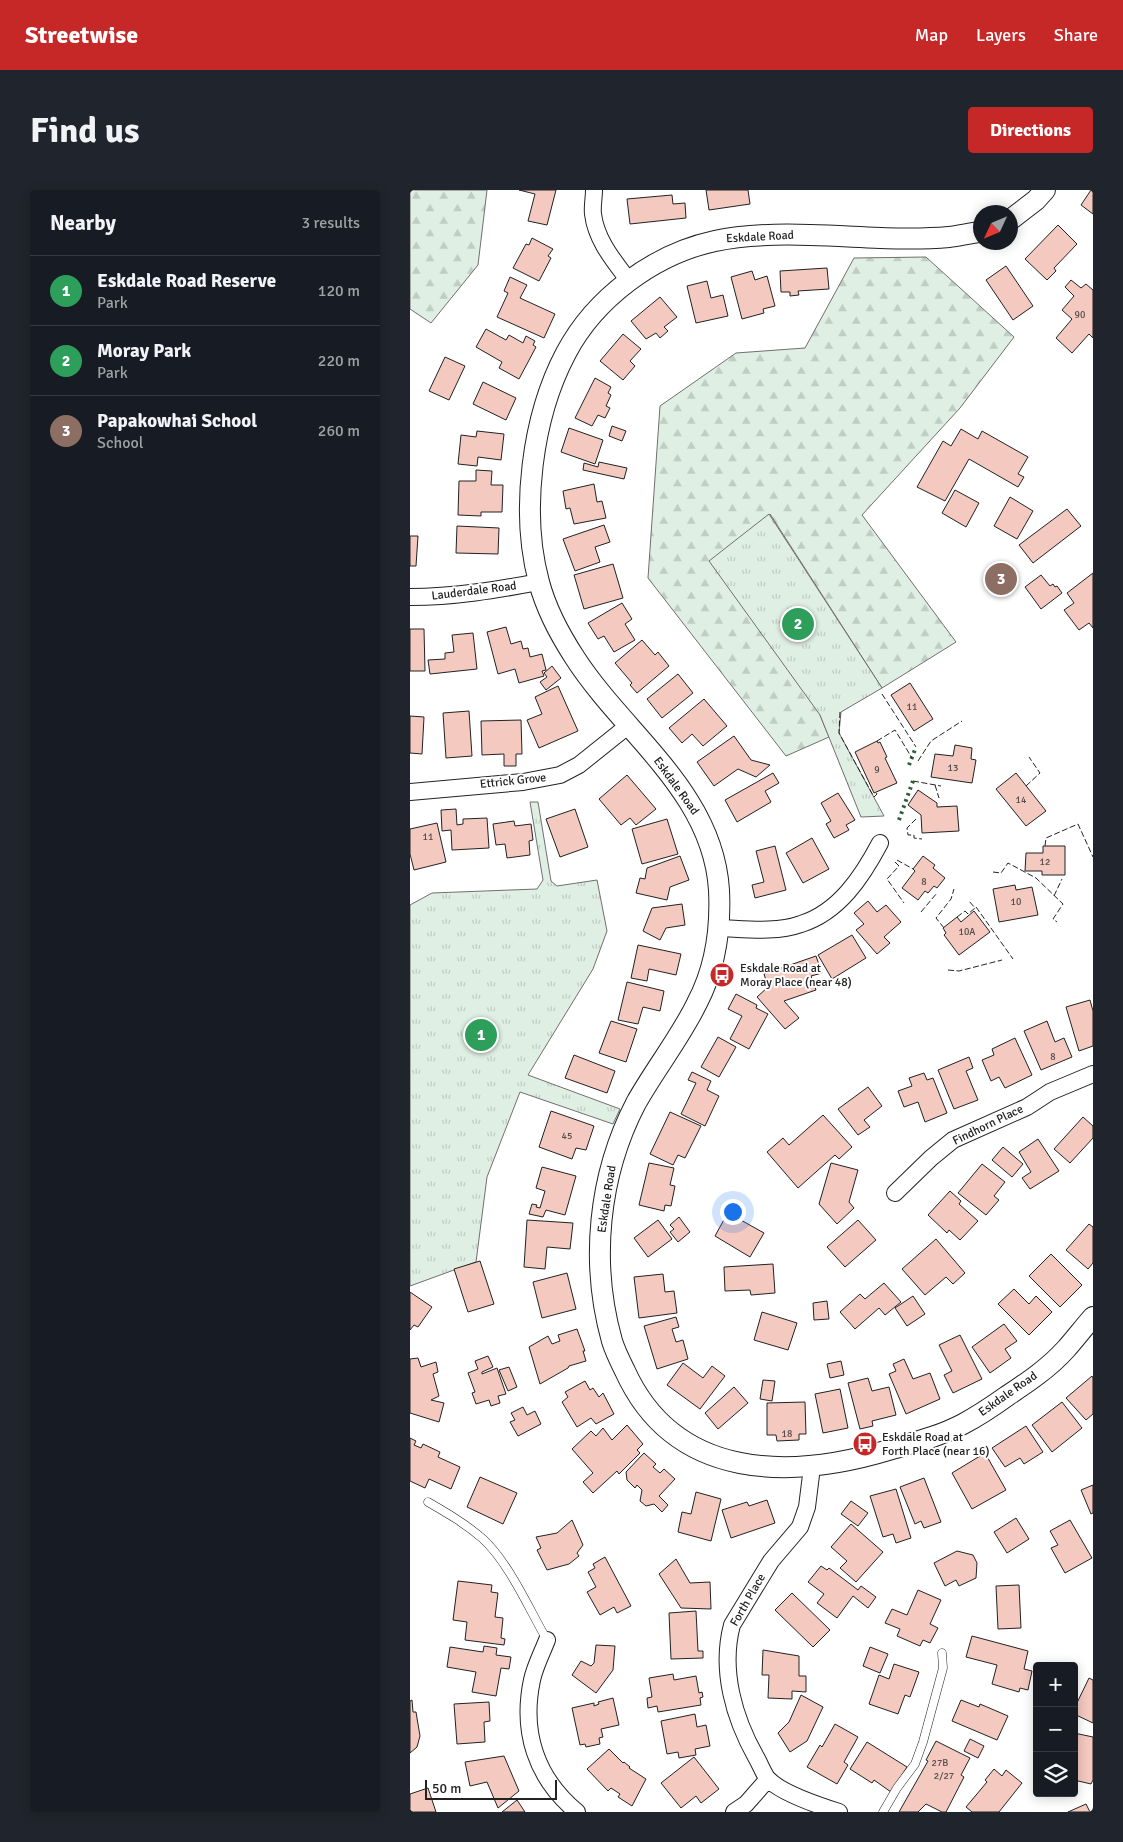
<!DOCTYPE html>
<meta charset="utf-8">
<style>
body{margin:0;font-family:Signika,sans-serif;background:#20242c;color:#f1f3f6}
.controls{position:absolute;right:15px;bottom:15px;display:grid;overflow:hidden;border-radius:5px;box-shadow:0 2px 12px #0003}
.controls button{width:45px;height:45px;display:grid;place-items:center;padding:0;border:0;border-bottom:1px solid #363941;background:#171b24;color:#f1f3f6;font:25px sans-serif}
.compass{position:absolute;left:563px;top:15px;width:45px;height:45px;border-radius:50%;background:#171b24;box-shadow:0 2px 12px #0003;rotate:226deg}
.scale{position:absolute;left:15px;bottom:12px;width:132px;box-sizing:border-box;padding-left:5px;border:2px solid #222;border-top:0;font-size:14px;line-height:18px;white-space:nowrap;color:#222;-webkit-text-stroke:4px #fff;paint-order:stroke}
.you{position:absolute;left:322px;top:1021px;width:18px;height:18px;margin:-12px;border:4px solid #fff;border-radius:50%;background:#1a73e8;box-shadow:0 0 0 8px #1a73e833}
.badge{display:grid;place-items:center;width:32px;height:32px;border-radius:50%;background:#c62828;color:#fff;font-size:16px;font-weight:700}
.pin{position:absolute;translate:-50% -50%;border:2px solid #fff;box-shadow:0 1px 5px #0006}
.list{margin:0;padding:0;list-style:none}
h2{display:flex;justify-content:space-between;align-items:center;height:65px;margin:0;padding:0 20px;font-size:21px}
h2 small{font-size:16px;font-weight:400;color:#9ea1a6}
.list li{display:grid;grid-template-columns:32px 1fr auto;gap:15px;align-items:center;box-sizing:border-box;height:70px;padding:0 20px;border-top:1px solid #363941}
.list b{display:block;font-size:19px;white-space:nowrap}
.list p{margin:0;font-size:16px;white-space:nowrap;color:#9ea1a6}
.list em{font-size:16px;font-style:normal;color:#9ea1a6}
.icon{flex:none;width:28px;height:28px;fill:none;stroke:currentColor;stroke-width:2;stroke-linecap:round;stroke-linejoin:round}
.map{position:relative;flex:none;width:683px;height:1622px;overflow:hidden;border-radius:5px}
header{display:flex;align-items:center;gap:30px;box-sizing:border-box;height:70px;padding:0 25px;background:#c62828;color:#fff}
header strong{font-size:24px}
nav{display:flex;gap:28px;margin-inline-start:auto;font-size:18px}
.intro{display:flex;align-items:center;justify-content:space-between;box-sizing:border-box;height:120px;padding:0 30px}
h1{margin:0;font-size:35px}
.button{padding:12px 22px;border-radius:5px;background:#c62828;color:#fff;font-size:18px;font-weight:700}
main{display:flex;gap:30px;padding:0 30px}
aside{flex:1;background:#171b24;border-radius:5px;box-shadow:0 2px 12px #0003}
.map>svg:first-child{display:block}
.forest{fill:url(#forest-firs);stroke:#6f6f6f}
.park{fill:url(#park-tufts);stroke:#6f6f6f}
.building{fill:#f3c9c0;stroke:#222}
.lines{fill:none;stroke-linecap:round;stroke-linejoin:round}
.service-casing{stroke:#222;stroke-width:9}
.minor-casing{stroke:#222;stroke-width:18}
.tertiary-casing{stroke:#222;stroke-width:22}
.service{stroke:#fff;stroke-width:8}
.minor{stroke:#fff;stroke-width:16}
.tertiary{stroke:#fff;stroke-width:20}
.hedge{stroke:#2f5e38;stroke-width:4;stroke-dasharray:2.5 4;stroke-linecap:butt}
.fence{stroke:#222;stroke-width:1;stroke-dasharray:6 2.5;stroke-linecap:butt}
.labels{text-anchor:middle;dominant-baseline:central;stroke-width:4;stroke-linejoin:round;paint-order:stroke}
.number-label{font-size:10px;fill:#564c4a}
.street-label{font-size:12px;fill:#222;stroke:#fff}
.poi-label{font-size:12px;fill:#222;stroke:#fff;text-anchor:start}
</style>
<header>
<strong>Streetwise</strong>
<nav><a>Map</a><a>Layers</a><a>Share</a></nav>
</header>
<div class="intro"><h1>Find us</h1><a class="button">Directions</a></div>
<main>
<aside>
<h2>Nearby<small>3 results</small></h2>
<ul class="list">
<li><span class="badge" style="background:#2e9e5b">1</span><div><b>Eskdale Road Reserve</b><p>Park</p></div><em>120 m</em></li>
<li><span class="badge" style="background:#2e9e5b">2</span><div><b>Moray Park</b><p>Park</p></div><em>220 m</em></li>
<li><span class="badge" style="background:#8d6e63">3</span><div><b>Papakowhai School</b><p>School</p></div><em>260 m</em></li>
</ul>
</aside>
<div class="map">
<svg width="683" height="1622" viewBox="0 0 683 1622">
<defs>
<pattern id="forest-firs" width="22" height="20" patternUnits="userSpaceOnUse" patternTransform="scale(1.25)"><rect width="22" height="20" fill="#e0efe3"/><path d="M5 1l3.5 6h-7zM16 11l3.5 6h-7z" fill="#c0cdc2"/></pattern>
<pattern id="park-tufts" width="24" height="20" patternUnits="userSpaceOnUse" patternTransform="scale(1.25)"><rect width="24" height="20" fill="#e0efe3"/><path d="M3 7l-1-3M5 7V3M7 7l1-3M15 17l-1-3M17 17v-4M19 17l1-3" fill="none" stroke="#c0cdc2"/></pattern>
</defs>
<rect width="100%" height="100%" fill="#fff"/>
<path class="forest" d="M0 0H77L68 75 21 133 0 119Z
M516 67 604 147 550 218 452 325 546 452 472 498 360 324 410 525 419 547 376 566 238 388 250 216 326 163 395 158 444 68Z"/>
<path class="park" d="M359 324 472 498 431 522 429 543 474 626 451 627 410 525 299 371Z
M120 612H128L141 691 147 696 187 690 197 741 183 779 118 885 210 919 203 934 110 902 77 987 66 1072 0 1096V715L22 703 127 699 133 690Z"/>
<path class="building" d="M109 0H146L137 35 118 31 125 4Z
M296 0H338L340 14 299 20Z
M681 0H683V24L671 15Z
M262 5 263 14 275 13 276 28 220 34 217 9Z
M648 35 667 54 644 78 646 81 637 90 615 69Z
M122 48 143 59 138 66 141 68 129 91 103 78 116 54 119 55Z
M596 76 623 116 603 130 576 90Z
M417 78 419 99 388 101 389 105 380 106V102H371L370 81Z
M342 81 345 90 357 86 365 116 353 119 354 123 332 129 321 87Z
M100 87 117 95 110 108 145 124 134 148 87 127 98 103 94 101Z
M661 90 671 98 676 94 683 100V148L679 144 662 163 646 148 662 129 652 120 664 106 655 97Z
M297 91 301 108 313 105 318 126 286 133 277 96Z
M250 107 267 127 254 137 258 141 250 148 246 143 236 149 221 131Z
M76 139 96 150 99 145 113 153 116 146 125 151 123 155 126 157 109 189 89 178 92 172 66 157Z
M213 144 231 159 220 171 225 176 213 190 190 171Z
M35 167 55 176 39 210 19 201Z
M185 188 201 197 198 203 201 205 196 216 200 218 195 228 188 225 182 236 165 228Z
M73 192 106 208 96 230 63 214Z
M202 236 216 241 212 251 199 246Z
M159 238 193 250 185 274 151 262Z
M551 239 568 249 572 241 618 267 608 284 614 287 608 297 559 269 535 311 507 297 533 251 541 256Z
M67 241 94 244 91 270 68 267 67 276 48 274 51 245 66 247Z
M189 272 217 278 214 289 173 280 174 273 188 277Z
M66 280 82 281 81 295H93L92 322H71V326L48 325 49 291H66Z
M184 294 187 312 192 311 196 328 164 334 160 318 156 319 153 301Z
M545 300 569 313 556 337 532 323Z
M600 307 623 321 607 349 584 336Z
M657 319 671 336 623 373 609 355Z
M194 335 200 352 185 357 190 372 165 381 153 349Z
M47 336 89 338 88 364 46 363Z
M0 346H8L6 376H0Z
M203 374 213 408 174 419 164 385Z
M683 383V438L679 433 669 440 654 420 664 413 657 403Z
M631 385 640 396 643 394 645 397 647 396 652 403 631 419 615 397Z
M212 413 222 429 215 434 225 450 204 462 194 446 188 449 178 433Z
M96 437 101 454 111 451 113 459 118 458 120 467 132 464 136 480 132 481 134 486 109 493 105 479 88 484 77 442Z
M0 439H14L15 481H0Z
M63 443 67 479 20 484 18 470 35 469V463L44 462 42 445Z
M232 450 245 465 248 462 259 476 227 503 220 495 222 493 205 473Z
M142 476 151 488 136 500 130 492 137 487 134 483Z
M268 484 283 503 252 528 237 509Z
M500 493 523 529 504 541 481 505Z
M148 496 168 541 129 558 117 530 132 524 125 507Z
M294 509 317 536 293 556 282 544 272 553 259 538Z
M59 521 62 566 36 568 33 523Z
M0 526 14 527 12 564 0 563Z
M111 530 112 564H106V576H94V564L72 565 71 531Z
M324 546 341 570 360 575 346 587 328 579 304 596 287 572Z
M467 551 468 553 470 552 477 567 475 568 487 593 464 603 445 562Z
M545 555 562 558 561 569 566 570 562 593 521 587 525 564 543 566Z
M363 583 369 593 355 601 361 612 327 632 315 610Z
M606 583 636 621 616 636 586 599Z
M217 585 246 619 226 635 220 628 211 635 189 609Z
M508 600 527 613V617L547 616 549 641 512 643 511 625 498 615Z
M428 603 445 630 436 635 439 640 424 648 416 634 421 631 411 613Z
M46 619 47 635 53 634V629L77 628 79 658 42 660 41 640 32 641 31 620Z
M165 619 178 657 150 667 136 629Z
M257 629 268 664 232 674 222 639Z
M104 631 105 636 121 634 123 650 119 651 120 665 97 668 95 654 86 655 83 634Z
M27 633 36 672 4 680 0 664V639Z
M402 648 419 679 393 693 376 663Z
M365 656 376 700 345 708 342 695 354 692 346 661Z
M633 656H655V685H632V681H615L616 663H633Z
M270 666 279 690 260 697 257 710 226 703 230 688 235 689 237 678Z
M513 666 525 675 523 678 535 688 527 698 524 696 518 703 515 701 508 710 492 698 505 681 503 679Z
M605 695 606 700 622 697 628 725 589 732 583 699Z
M458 711 467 722 476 715 491 732 474 747 480 753 467 764 446 740 454 734 444 723Z
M272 714 275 735 256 738 250 750 233 741 242 718Z
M564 721 580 742 549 765 534 745 536 743 533 738 547 727 551 732Z
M442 745 456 768 422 789 408 765Z
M228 755 271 764 266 785 239 779 237 791 221 788Z
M406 766 412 783 401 786 406 800 374 811 389 828 375 839 347 807 358 797 354 784Z
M217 792 254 801 250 821 233 817 228 834 208 830Z
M326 804 347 815 346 818 358 824 339 859 320 849 332 826 318 819Z
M680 810 683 821V856L669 861 656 817Z
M201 831 227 839 216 872 189 863Z
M637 831 645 852 654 848 662 867 631 880 614 841Z
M308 847 326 857 309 887 291 877Z
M605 848 622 885 595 898 589 887 581 891 572 870 584 865 582 859Z
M164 865 205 881 197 903 155 888Z
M559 867 563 878 556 881 568 910 544 919 528 880Z
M282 882 301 891 297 900 309 906 295 936 271 924 286 893 278 890Z
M514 883 517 890 523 888 537 923 515 932 508 912 494 917 488 901 502 896 499 888Z
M458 897 472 916 454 930 460 937 448 945 428 919Z
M141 921 184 936 176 960 166 958 162 969 129 957Z
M260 922 291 936 275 968 268 965 263 975 240 964Z
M413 925 442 957 429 969 425 965 388 998 357 962 373 948 379 955Z
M673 927 683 936V948L660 973 644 959Z
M628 949 649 981 620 999 612 988 621 982 609 962Z
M593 957 613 974 602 987 582 970Z
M239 973 264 978 260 995 265 996 261 1016 255 1015 254 1021 229 1015Z
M421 973 448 980 439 1012 444 1018 427 1034 409 1014Z
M572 974 595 992 584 1006 589 1010 576 1025 548 1003Z
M132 977 166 986 155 1025 136 1020 133 1027 119 1024 122 1014 127 1015 126 1017 130 1018 135 1001 126 998Z
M540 1001 551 1011 549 1014 568 1031 550 1050 539 1040 537 1043 518 1025Z
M322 1015 333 1022 329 1029 354 1043 340 1067 305 1046Z
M269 1027 280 1042 268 1052 260 1042 264 1039 260 1035Z
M117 1030 163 1033 160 1059 137 1057 135 1079 114 1077Z
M248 1030 262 1049 238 1067 224 1048Z
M448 1030 466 1050 435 1077 417 1057Z
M679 1034 683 1037V1073L678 1079 656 1060Z
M526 1049 555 1083 543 1094 536 1087 515 1105 492 1079Z
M641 1064 672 1095 650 1117 619 1086Z
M70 1071 84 1114 58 1122 44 1079Z
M363 1074 365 1103 341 1105 340 1100 315 1101 314 1077Z
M157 1083 166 1119 132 1128 123 1092Z
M253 1084 255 1102 264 1101 267 1123 229 1128 224 1087Z
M474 1093 491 1112 475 1125 469 1118 445 1139 430 1122 450 1104 455 1109Z
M604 1099 619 1114 626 1106 642 1122 619 1145 588 1114Z
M0 1102 22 1117 8 1137 4 1135 0 1140Z
M503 1106 515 1124 497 1136 485 1118Z
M417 1111 419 1129 404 1130 403 1113Z
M352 1122 387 1133 378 1160 344 1150Z
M266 1127 269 1137 262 1139 266 1152 273 1150 278 1169 247 1179 234 1136Z
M594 1134 607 1151 595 1159 601 1168 580 1183 562 1157Z
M167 1139 175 1161H173L176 1171 159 1176 158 1178 130 1194 119 1157 138 1146 142 1154 150 1151 148 1145Z
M550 1145 572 1189 543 1203 534 1185 542 1181 529 1155Z
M78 1166 83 1177 72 1182V1184L87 1178 96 1204 88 1206 90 1213 81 1216 79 1210 66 1214 62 1203 65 1202 58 1183 68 1179 65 1171Z
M8 1168 11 1177 26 1172 28 1182 23 1184 29 1206 21 1210 34 1213 29 1232 0 1223V1169Z
M494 1169 503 1189 520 1183 530 1209 496 1224 479 1184 486 1181 483 1174Z
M431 1171 434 1185 420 1188 417 1174Z
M273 1173 293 1188 302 1176 315 1186 290 1219 257 1195Z
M99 1177 107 1197 98 1201 89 1180Z
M682 1186 683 1188V1224L676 1230 656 1208Z
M458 1188 462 1201 479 1197 486 1225 462 1231 463 1236 450 1239 438 1193Z
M353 1190 365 1191 362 1211 350 1209Z
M175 1191 180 1200 183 1198 189 1207 193 1203 204 1224 186 1234 181 1228 167 1237 152 1212 158 1207 155 1202Z
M324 1197 338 1213 308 1239 295 1223Z
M430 1199 438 1238 413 1243 405 1204Z
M395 1212 396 1244H389V1250L367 1251 366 1245H357V1213Z
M652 1212 672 1238 642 1262 622 1235Z
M113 1217 117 1225 125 1221 131 1234 108 1246 100 1232 105 1230 101 1223Z
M217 1235 233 1254 227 1260 230 1263 209 1284 207 1281 183 1303 173 1292 183 1283 162 1259 181 1241 186 1246 193 1238 202 1250Z
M616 1236 633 1262 614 1274 610 1268 595 1277 582 1258Z
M0 1248 6 1251 4 1255 11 1258 13 1254 30 1262 28 1267 50 1277 41 1299 19 1289 15 1298 0 1291Z
M234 1263 246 1274 243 1277 250 1283 254 1279 265 1289 249 1306 258 1315 252 1322 244 1314 236 1316 230 1311 232 1300 227 1295 225 1298 217 1290 216 1282Z
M575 1263 596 1300 562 1319 542 1283Z
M70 1287 107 1303 93 1334 57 1317Z
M514 1288 531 1332 514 1338 511 1331 505 1334 490 1297Z
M683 1295V1323L681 1324 671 1300Z
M486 1299 501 1348 486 1353 483 1344 473 1347 460 1306Z
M286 1302 311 1309 301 1351 268 1342 272 1322 281 1324Z
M357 1310 365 1333 321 1348 312 1320 337 1312 339 1316Z
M441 1311 458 1323 448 1336 431 1324Z
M606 1328 619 1349 597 1363 584 1342Z
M162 1330 173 1355 167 1363 169 1366 159 1374 137 1380 127 1360 131 1358 126 1347 147 1343Z
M660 1330 682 1368 655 1383 641 1358 648 1355 640 1341Z
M441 1334 473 1362 446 1392 430 1378 437 1371 421 1357Z
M547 1361 563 1365 567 1373 566 1388 549 1396 546 1390 535 1396 524 1373Z
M195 1367 221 1416 207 1423 204 1417 190 1425 177 1402 186 1397 178 1382 185 1378 183 1374Z
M266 1369 280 1393 300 1392 301 1419 271 1418 249 1384Z
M411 1376 417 1380 419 1378 448 1400 451 1396 466 1407 458 1418 443 1406 427 1428 407 1413 414 1404 398 1392Z
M48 1391 82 1395 81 1402 88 1403 85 1427 93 1428 91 1448 95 1449 94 1455 55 1450 57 1432 43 1430Z
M609 1395 611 1438 588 1439 586 1396Z
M508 1400 531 1410 520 1434 528 1438 520 1453 513 1450 510 1456 487 1446 490 1439 475 1433 482 1419 497 1425Z
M382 1403 420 1440 403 1457 365 1420Z
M286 1421 288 1461H293V1468L261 1469 259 1423Z
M562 1446 618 1461 614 1479 622 1481 618 1500 610 1498 609 1502 582 1494 587 1475 556 1467Z
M186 1455 205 1456 203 1480 186 1503 162 1485 171 1471 181 1476 184 1473Z
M74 1456 87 1458 86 1465 101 1467 99 1479 91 1478 86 1506 62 1502 66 1482 37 1477 40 1457 73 1462Z
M460 1457 478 1464 470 1483 453 1476Z
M353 1460 389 1466V1486H396V1502L382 1501V1509L358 1508 359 1485H352Z
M484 1474 509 1482 500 1507 495 1505 488 1524 459 1514 469 1485 479 1489Z
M263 1484 264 1490 286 1486 289 1503 292 1502 293 1507 290 1508 291 1515 248 1522 247 1516 238 1518 237 1508 242 1507 239 1488Z
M679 1488 683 1490V1533L664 1524V1519Z
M391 1505 413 1517 397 1551 380 1562 368 1543 379 1532Z
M203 1508 209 1535 191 1539 193 1547 189 1548 190 1554 176 1557 175 1554 170 1555 162 1518 184 1513V1516L189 1514 188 1512Z
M2 1510 3 1522H6L10 1546 7 1557 0 1563V1511Z
M551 1510 569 1517 570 1514 598 1526 587 1550 542 1531Z
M79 1512 80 1531 74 1532 75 1552 47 1554 44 1514Z
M285 1524 287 1537 296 1535 300 1556 285 1559 286 1565 269 1568 268 1562 257 1564 251 1531Z
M425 1534 448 1547 434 1572 438 1575 427 1594 397 1577 410 1555 412 1557Z
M664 1543 683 1547V1590L681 1594 664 1590Z
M560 1549 574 1556 568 1568 554 1561Z
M526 1551 560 1568 551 1585 554 1587 536 1622H532L516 1614 508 1622H489L518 1571 516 1570Z
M457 1552 497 1577 481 1602 464 1590 462 1593 440 1579Z
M199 1559 213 1573 214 1572 220 1577 219 1578 236 1589 222 1616 208 1607 210 1604 201 1598 198 1601 177 1579Z
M94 1566 109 1601 88 1618 77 1592 60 1596 55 1572Z
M284 1567 309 1599 291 1613 286 1606 271 1618 251 1593Z
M584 1579 592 1586 596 1580 612 1593 589 1622H562L556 1617 577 1592 575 1590Z
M18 1598 26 1622H0V1604Z
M107 1610 115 1622H92Z
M676 1614 680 1622H658Z"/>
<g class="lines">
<defs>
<path id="service" d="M18 1312C37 1323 56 1334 73 1349 99 1373 119 1419 137 1450
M473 1622 487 1598 505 1574 513 1552 533 1478 532 1463"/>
<path id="minor" d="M184 0C184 8 182 17 183 24 186 50 204 71 219 91
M0 407C44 407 86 400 129 392
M0 602 113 592 150 585 169 575 219 535
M310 738C336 739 366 743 391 734 429 722 452 687 470 653
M485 1003 521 968 543 950 617 917 640 902 683 884
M402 1277 397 1317 390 1337 361 1371 322 1435C310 1480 324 1528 346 1567 350 1574 353 1582 357 1588 370 1603 410 1616 429 1622
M137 1450C132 1463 125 1476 122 1490 111 1542 126 1588 167 1622
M324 1622 336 1614 358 1589"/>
<path id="tertiary" d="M600 30 626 10 635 0
M570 42C560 43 549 46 539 47 493 51 446 46 400 45 369 44 336 44 305 51 244 64 185 108 156 163 122 227 110 322 129 392 136 419 150 445 165 468 214 544 303 602 309 700 311 740 306 777 287 813 270 848 245 879 226 913 188 986 180 1073 202 1151 205 1161 210 1171 215 1181 265 1291 381 1290 482 1259 506 1252 530 1246 553 1234 568 1226 583 1216 597 1206 618 1192 639 1178 656 1159 665 1149 674 1137 683 1127"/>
</defs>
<use href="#service" class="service-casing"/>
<use href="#minor" class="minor-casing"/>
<use href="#tertiary" class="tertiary-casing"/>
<use href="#service" class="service"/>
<use href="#minor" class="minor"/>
<use href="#tertiary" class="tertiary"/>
<path class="hedge" d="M499 575 506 557
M489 630 503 591"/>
<path class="fence" d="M472 504 506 557
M430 522 429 543 464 607 467 604 466 602
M467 551 485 540 502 568
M508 571 521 551 552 531
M503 591 531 596
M525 595 529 608
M616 596 630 583 619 567
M506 629 497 638 498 645H504V648L512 649
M635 656 636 648 668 634 683 667
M487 670 503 679
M485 672 489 676 477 689 494 713
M583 682 591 683 598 673 626 688 653 714 643 729 647 732
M644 706 652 689
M566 717 603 769
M511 722 527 703
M547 727 555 721 558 724 565 718 559 711
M534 738 526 728 541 709 544 699
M538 780 549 781 592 770"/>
</g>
<defs>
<symbol id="bus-disc" viewBox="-11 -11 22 22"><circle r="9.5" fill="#c62828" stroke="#fff"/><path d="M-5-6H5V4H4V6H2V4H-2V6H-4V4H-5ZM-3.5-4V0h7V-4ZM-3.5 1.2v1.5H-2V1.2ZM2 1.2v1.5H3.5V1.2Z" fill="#fff"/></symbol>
</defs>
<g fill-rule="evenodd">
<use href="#bus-disc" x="298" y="771" width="28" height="28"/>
<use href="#bus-disc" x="441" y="1240" width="28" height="28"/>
</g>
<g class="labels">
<g class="number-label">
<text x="670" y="125">90</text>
<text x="502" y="517">11</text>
<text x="543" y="578">13</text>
<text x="467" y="580">9</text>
<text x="611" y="610">14</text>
<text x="18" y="647">11</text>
<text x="635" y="672">12</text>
<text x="514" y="692">8</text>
<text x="606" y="712">10</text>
<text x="557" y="742">10A</text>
<text x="643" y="867">8</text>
<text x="157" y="946">45</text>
<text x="377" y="1244">18</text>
<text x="530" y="1573">27B</text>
<text x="534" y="1586">2/27</text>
</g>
<g class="street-label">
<text transform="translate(350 47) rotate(-3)">Eskdale Road</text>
<text transform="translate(64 401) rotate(-7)">Lauderdale Road</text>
<text transform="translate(103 591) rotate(-6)">Ettrick Grove</text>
<text transform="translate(266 596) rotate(54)">Eskdale Road</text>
<text transform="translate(578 935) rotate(-26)">Findhorn Place</text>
<text transform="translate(197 1009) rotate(-81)">Eskdale Road</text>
<text transform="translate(598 1204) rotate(-35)">Eskdale Road</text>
<text transform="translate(338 1410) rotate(-60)">Forth Place</text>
</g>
<g class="poi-label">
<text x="330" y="778">Eskdale Road at<tspan x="330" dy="14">Moray Place (near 48)</tspan></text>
<text x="472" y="1247">Eskdale Road at<tspan x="472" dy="14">Forth Place (near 16)</tspan></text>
</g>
</g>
</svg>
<div class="controls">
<button>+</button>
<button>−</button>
<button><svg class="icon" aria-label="layers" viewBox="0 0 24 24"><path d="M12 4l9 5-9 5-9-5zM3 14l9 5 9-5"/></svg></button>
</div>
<svg class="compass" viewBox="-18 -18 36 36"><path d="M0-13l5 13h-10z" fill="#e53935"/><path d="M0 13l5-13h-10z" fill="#9ea1a6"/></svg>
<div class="scale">50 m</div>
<div class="you"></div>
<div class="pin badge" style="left:71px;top:845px;background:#2e9e5b">1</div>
<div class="pin badge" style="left:388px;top:434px;background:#2e9e5b">2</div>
<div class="pin badge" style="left:591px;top:389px;background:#8d6e63">3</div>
</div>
</main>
